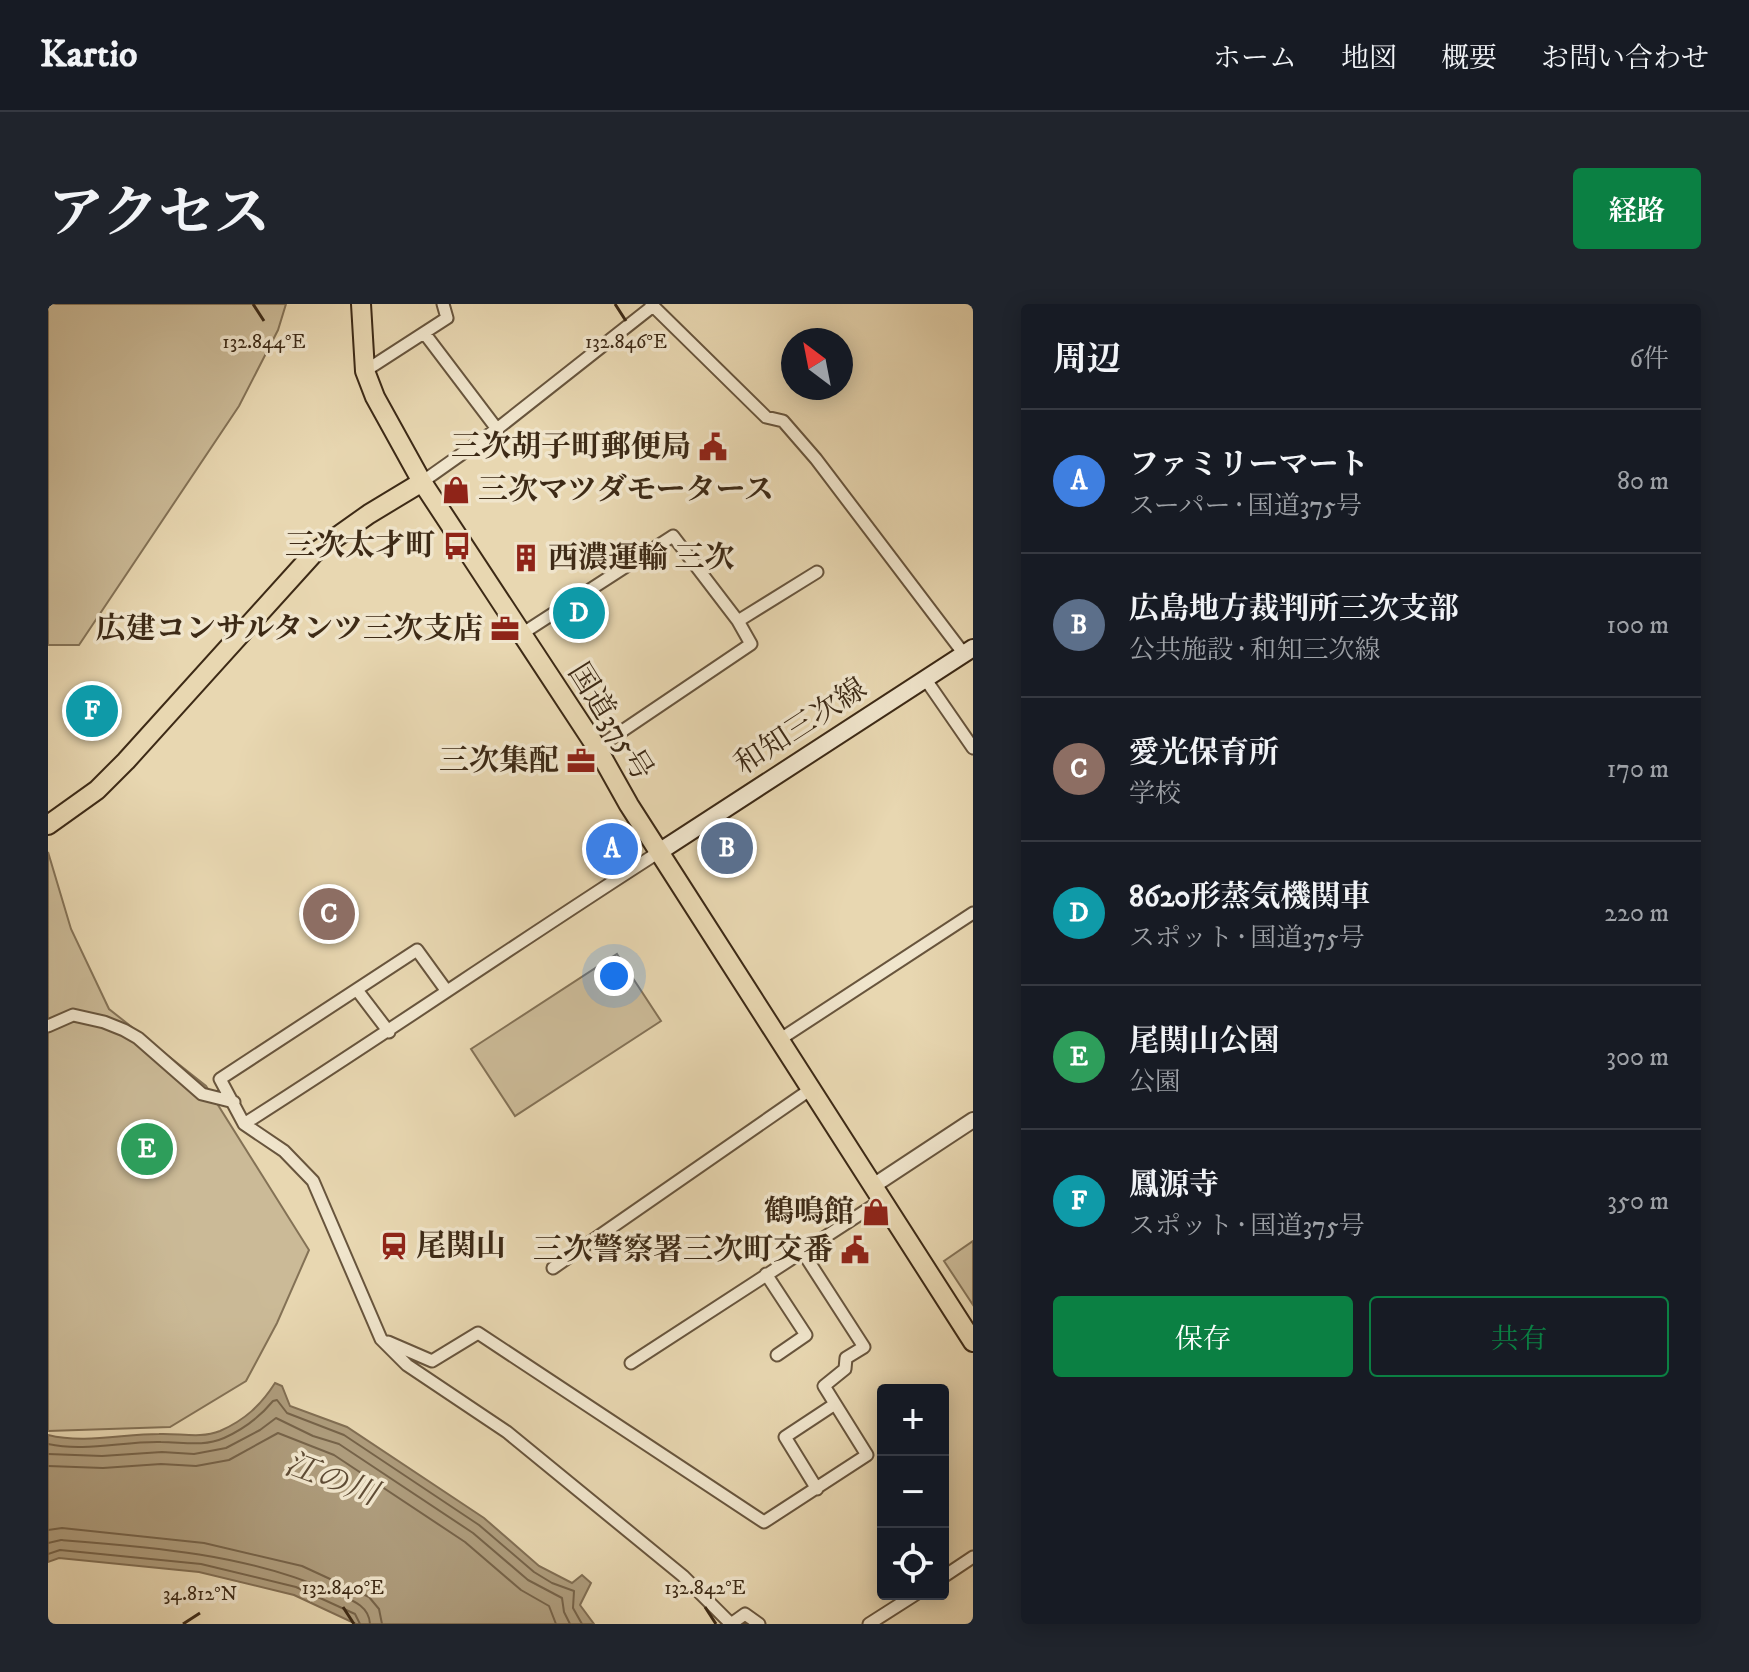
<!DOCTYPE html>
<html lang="ja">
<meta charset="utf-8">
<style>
body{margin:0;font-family:"IM FELL DW Pica","Noto Serif JP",serif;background:#20242c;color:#f1f3f6}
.controls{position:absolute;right:24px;bottom:24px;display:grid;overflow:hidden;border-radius:8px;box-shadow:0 4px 20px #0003}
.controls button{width:72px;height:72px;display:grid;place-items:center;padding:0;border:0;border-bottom:2px solid #363941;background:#171b24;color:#f1f3f6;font:40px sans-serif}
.compass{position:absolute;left:733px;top:24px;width:72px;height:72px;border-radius:50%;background:#171b24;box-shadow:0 4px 20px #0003;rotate:328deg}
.you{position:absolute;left:566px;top:672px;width:28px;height:28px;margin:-20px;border:6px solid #fff;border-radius:50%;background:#1a73e8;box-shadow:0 0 0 12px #1a73e833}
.badge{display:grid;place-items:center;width:52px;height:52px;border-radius:50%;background:#0b8043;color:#fff;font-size:26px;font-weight:700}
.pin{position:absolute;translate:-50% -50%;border:4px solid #fff;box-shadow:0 2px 8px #0006}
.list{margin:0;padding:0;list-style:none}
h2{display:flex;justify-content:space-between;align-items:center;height:104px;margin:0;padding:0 32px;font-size:34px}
h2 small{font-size:26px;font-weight:400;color:#9ea1a6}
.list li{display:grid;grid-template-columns:52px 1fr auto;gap:24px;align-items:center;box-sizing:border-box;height:144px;padding:0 32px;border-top:2px solid #363941}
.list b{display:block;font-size:30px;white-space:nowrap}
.list p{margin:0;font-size:26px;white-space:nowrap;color:#9ea1a6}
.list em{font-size:26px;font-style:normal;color:#9ea1a6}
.actions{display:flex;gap:16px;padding:24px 32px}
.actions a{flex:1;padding:18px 0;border:2px solid #0b8043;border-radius:8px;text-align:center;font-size:28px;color:#0b8043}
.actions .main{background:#0b8043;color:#fff}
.icon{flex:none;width:44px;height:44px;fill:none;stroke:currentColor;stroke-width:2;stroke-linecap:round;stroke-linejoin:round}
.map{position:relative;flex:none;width:925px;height:1320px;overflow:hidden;border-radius:8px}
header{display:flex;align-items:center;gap:48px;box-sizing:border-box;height:112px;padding:0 40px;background:#171b24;border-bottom:2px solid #363941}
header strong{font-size:38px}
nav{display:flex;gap:44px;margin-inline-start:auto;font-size:28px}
.intro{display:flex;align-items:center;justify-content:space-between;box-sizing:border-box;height:192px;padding:0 48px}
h1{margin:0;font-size:56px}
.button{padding:20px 36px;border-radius:8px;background:#0b8043;color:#fff;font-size:28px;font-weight:700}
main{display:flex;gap:48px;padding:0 48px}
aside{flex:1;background:#171b24;border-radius:8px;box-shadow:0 4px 20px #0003}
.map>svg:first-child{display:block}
.green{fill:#cbba97;stroke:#847256;stroke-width:2}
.water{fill:#ae9c7c;stroke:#816e53;stroke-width:2}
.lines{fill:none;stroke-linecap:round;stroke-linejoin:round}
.shore{stroke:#766349;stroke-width:2}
.minor-casing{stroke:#68553d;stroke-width:15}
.tertiary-casing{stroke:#68553d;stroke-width:18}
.secondary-casing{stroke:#3d2a16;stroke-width:20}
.primary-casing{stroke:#3d2a16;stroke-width:22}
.trunk-casing{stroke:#3d2a16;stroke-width:22}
.minor{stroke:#f0e5cc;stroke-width:11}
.tertiary{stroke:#f0e5cc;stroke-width:14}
.secondary{stroke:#f0e5cc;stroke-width:16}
.primary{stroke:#e8d7b1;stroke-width:18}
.trunk{stroke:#e8d7b1;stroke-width:18}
.ticks{fill:none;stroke:#3d2a16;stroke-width:3}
.labels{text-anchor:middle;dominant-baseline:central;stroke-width:7;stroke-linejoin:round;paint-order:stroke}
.poi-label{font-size:30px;font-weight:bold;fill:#3d2a16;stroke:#f0e5cc;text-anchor:end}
.street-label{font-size:30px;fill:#3d2a16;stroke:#f0e5cc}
.water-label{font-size:32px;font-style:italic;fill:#5f4c35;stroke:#f0e5cc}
.ticks-label{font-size:20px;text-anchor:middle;fill:#3d2a16;stroke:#f0e5cc;stroke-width:7;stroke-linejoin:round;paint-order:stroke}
</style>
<header>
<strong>Kartio</strong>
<nav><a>ホーム</a><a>地図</a><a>概要</a><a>お問い合わせ</a></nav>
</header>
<div class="intro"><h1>アクセス</h1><a class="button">経路</a></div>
<main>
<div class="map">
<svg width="925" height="1320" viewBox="0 0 925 1320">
<rect width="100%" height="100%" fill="#e8d7b1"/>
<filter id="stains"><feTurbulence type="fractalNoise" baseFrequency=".0025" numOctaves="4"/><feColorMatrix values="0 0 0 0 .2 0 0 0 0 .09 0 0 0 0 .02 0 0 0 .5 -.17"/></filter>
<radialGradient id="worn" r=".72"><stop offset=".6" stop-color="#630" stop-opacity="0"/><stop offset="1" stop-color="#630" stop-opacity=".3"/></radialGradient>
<path class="green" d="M0 0H238L230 26 191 102 31 341H0Z
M0 548 23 625 61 705 158 782 261 946 229 1019 198 1077 122 1123 0 1127Z
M569 650 613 717 467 812 423 745Z
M925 937V1001L896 957Z"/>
<path class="water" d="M227 1079 234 1082 242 1102 299 1123 436 1214 491 1262 524 1279 534 1271 543 1279 532 1301 546 1320H308L246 1291 151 1268 11 1254 0 1258V1131C36 1140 75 1130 111 1130 132 1129 152 1135 172 1127 197 1116 213 1101 227 1079Z"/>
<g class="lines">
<path class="shore" d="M0 1140C37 1148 76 1137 113 1138 135 1138 155 1143 176 1134 196 1125 211 1114 225 1097L229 1096 239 1109 296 1131 431 1221 486 1268 504 1279 526 1287 525 1304 534 1320
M0 1150 54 1152 114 1148 146 1150 178 1144 212 1126 228 1114 265 1132 291 1140 425 1229 480 1276 514 1294 516 1308 522 1320
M0 1162 55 1164 113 1160 148 1162 181 1156 230 1129 286 1151 417 1238 473 1286 501 1302 508 1320
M0 1226 14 1224 156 1239 254 1262 321 1293 331 1305 334 1320
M0 1239 13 1236C104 1243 198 1250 282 1287 299 1295 321 1299 322 1320
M0 1250 12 1246 153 1260 248 1283 307 1310 312 1320"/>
<defs>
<path id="minor" d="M603 0 718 113 735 117 768 155 916 350
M377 30 449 125
M317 67 399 14 395 0
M374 178 449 125 605 2
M690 317 769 268
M472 331 625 232 690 317 703 340 549 444
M878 376 925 444
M309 686 341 728
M398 686 369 646 172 775 196 820 236 847 265 877 333 1035 359 1061 459 1128 635 1272 683 1320 697 1310 711 1320
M0 722 25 711 56 718 76 726 90 734 154 790 186 798
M731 736 925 609
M196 820C336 731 472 637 611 548
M505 964 763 785
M718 970 758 1031 729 1051
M340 1038 384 1057 430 1029 716 1218 819 1151 776 1082 797 1065 798 1054 816 1043 754 947
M583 1059 834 896
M769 1185 737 1133 787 1100
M895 1273 925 1253
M821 1320 868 1290"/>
<path id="tertiary" d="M825 882 925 816"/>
<path id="secondary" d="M611 548 925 344"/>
<path id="primary" d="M313 0 317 67 327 93 374 178"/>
<path id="trunk" d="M0 521 49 486 78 457 266 249 321 210 374 178 549 444 581 501 925 1038"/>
</defs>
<use href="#minor" class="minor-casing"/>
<use href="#tertiary" class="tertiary-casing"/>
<use href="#secondary" class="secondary-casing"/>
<use href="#primary" class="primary-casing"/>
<use href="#trunk" class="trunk-casing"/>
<use href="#minor" class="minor"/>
<use href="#tertiary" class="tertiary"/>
<use href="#secondary" class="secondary"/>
<use href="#primary" class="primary"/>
<use href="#trunk" class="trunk"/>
</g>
<path class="ticks" d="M205 0 216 17M567 0 578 17M295 1303 306 1320M657 1303 668 1320M135 1320 152 1309"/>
<defs>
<symbol id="civic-bare" viewBox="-9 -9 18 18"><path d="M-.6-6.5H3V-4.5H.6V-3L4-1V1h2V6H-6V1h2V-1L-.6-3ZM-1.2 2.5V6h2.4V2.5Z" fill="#8f2418" stroke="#f0e5cc" stroke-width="2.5" paint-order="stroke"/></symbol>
<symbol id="shop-bare" viewBox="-9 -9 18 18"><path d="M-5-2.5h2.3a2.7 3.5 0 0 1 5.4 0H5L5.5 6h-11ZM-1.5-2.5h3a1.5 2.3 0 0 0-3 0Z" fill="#8f2418" stroke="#f0e5cc" stroke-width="2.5" paint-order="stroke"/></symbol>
<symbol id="bus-bare" viewBox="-9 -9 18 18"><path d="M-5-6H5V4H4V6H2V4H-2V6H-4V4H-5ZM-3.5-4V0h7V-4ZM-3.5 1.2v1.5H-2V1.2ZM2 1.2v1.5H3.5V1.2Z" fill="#8f2418" stroke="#f0e5cc" stroke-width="2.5" paint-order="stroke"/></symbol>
<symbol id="building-bare" viewBox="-9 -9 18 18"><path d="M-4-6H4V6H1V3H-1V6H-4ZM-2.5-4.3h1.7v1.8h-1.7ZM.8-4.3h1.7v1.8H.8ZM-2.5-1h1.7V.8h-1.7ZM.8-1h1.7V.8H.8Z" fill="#8f2418" stroke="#f0e5cc" stroke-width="2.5" paint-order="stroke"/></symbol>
<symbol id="office-bare" viewBox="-9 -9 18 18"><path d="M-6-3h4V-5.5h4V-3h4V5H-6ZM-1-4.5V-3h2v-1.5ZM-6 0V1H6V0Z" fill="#8f2418" stroke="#f0e5cc" stroke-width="2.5" paint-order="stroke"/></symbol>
<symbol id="station-bare" viewBox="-9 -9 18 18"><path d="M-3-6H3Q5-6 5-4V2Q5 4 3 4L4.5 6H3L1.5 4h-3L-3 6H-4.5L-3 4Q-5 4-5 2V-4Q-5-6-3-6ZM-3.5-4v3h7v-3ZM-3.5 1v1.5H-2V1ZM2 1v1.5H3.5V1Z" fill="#8f2418" stroke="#f0e5cc" stroke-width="2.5" paint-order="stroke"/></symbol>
</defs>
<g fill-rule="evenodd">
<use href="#civic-bare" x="645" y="123" width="40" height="40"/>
<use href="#shop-bare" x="388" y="166" width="40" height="40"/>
<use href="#bus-bare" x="389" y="222" width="40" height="40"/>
<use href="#building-bare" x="458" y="234" width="40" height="40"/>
<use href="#office-bare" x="437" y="305" width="40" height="40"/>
<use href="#office-bare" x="513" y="437" width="40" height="40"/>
<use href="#shop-bare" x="808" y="888" width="40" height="40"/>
<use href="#station-bare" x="326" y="922" width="40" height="40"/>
<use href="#civic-bare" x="787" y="926" width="40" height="40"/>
</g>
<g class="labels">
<g class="poi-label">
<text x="643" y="143">三次胡子町郵便局</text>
<text x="430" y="186" text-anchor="start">三次マツダモータース</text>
<text x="387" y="242">三次太才町</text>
<text x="500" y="254" text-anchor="start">西濃運輸 三次</text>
<text x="435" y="325">広建コンサルタンツ三次支店</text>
<text x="511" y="457">三次集配</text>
<text x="806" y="908">鶴鳴館</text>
<text x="368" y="942" text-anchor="start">尾関山</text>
<text x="785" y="946">三次警察署三次町交番</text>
</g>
<g class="street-label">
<text transform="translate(562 418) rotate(58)">国道375号</text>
<text transform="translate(753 423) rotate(-33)">和知三次線</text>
</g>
<g class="water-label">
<text transform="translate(283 1176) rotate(20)">江の川</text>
</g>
</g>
<g class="ticks-label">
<text x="578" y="44">132.846°E</text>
<text x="216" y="44">132.844°E</text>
<text x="295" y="1290">132.840°E</text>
<text x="657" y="1290">132.842°E</text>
<text x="152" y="1296">34.812°N</text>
</g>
<rect width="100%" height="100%" filter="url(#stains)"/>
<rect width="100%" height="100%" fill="url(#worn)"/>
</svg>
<div class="controls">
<button>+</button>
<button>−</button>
<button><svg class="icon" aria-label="locate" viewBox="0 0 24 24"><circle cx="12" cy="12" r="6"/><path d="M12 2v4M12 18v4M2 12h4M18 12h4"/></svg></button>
</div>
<svg class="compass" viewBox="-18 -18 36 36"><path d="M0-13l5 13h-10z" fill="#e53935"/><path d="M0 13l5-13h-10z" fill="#9ea1a6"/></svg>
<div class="you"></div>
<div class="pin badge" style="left:564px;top:545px;background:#3f7fe0">A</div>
<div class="pin badge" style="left:679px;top:544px;background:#5c6f8a">B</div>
<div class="pin badge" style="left:281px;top:610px;background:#8d6e63">C</div>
<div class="pin badge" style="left:531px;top:309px;background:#0f9aa8">D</div>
<div class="pin badge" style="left:99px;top:845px;background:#2e9e5b">E</div>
<div class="pin badge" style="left:44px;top:407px;background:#0f9aa8">F</div>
</div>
<aside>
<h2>周辺<small>6件</small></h2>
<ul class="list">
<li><span class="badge" style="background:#3f7fe0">A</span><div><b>ファミリーマート</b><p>スーパー · 国道375号</p></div><em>80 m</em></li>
<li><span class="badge" style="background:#5c6f8a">B</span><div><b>広島地方裁判所三次支部</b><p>公共施設 · 和知三次線</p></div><em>100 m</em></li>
<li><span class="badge" style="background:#8d6e63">C</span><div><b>愛光保育所</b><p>学校</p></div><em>170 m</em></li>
<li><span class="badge" style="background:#0f9aa8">D</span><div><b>8620形蒸気機関車</b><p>スポット · 国道375号</p></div><em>220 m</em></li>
<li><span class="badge" style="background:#2e9e5b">E</span><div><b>尾関山公園</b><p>公園</p></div><em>300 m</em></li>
<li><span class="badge" style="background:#0f9aa8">F</span><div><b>鳳源寺</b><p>スポット · 国道375号</p></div><em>350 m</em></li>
</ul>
<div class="actions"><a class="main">保存</a><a>共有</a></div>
</aside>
</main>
